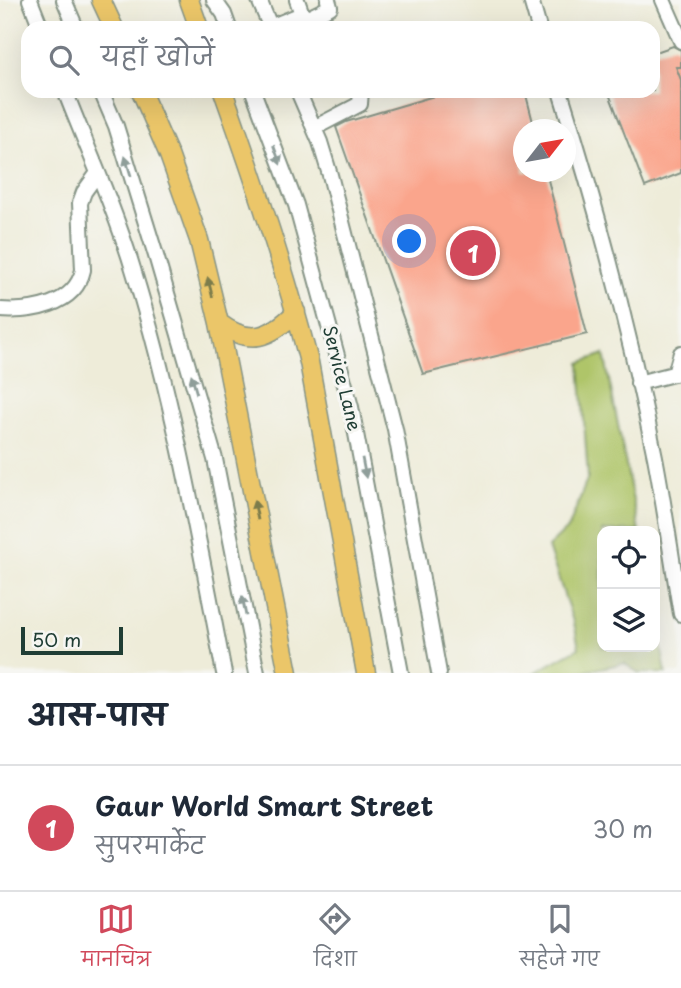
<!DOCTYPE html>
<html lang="hi">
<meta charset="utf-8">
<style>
body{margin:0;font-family:"Playpen Sans","Playpen Sans Deva",sans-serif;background:#f2f2f3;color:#1f2937}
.controls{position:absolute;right:21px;bottom:21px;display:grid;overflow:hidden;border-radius:14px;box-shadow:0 7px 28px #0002}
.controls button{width:63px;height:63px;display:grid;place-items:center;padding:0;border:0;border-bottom:2px solid #e0e1e3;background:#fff;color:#1f2937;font:35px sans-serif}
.compass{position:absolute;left:513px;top:119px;width:63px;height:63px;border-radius:50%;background:#fff;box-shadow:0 7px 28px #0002;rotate:59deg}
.scale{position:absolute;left:21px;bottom:18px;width:102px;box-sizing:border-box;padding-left:7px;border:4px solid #1f3d34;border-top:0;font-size:19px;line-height:24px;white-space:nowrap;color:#1f3d34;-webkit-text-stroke:5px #f6f6f2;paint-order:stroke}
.you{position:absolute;left:410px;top:242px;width:24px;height:24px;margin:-18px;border:5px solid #fff;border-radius:50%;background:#1a73e8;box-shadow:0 0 0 10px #1a73e833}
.badge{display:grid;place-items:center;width:46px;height:46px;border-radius:50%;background:#d1495b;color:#fff;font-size:23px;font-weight:700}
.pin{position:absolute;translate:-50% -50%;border:4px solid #fff;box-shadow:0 2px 7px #0006}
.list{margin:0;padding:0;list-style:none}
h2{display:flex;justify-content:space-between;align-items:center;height:91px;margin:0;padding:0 28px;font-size:30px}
h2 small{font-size:23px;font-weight:400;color:#747a83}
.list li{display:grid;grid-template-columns:46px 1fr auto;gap:21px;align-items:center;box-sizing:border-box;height:126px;padding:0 28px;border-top:2px solid #e0e1e3}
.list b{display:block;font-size:26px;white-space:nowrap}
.list p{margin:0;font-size:23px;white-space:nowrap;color:#747a83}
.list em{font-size:23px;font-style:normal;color:#747a83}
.icon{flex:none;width:38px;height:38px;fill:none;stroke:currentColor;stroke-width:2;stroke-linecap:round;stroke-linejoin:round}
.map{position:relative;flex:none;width:681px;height:673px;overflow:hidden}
.search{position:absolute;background:#fff;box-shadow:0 7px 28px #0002;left:21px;right:21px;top:21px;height:77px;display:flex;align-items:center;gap:18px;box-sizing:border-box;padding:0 24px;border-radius:21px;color:#747a83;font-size:26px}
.sheet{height:217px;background:#fff}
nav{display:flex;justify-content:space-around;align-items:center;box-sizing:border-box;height:98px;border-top:2px solid #e0e1e3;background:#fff;font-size:19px;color:#747a83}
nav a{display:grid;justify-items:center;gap:4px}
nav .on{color:#d1495b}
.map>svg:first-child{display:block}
.green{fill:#afc569;stroke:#67814e;stroke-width:2}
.building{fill:#faa58c}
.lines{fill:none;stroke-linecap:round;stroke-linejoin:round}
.minor-casing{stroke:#869486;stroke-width:18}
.major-casing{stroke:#869486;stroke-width:21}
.minor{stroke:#fff;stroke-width:14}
.major{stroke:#ebc669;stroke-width:18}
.oneway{fill:#8f9e9a}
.oneway2{fill:#7b7b4c}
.labels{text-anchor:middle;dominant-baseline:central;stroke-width:6;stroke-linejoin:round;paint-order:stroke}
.street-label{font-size:18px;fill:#1f3d34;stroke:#f6f6f2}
</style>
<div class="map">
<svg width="681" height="673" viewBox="0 0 681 673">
<rect width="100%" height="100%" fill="#f6f6f2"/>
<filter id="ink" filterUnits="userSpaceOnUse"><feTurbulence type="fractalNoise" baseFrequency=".0143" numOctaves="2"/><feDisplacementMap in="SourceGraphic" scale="14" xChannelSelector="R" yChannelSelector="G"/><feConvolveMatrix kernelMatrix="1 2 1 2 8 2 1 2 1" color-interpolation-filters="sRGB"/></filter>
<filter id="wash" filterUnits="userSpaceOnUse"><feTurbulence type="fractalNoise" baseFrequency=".00686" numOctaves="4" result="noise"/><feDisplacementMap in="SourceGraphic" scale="28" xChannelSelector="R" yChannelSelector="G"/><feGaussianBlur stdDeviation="1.57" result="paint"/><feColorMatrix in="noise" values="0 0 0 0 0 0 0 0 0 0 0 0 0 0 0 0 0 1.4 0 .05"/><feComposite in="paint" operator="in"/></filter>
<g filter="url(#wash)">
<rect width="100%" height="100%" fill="#eeecd9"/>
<path class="green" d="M604 354 639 531H602V647H655V614L666 673H639L624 663 577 673H534L579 648 575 627 548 547 569 527 588 477 580 363Z"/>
<g id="blocks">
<path class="building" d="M673 46 681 50V67H676L681 80V173L645 187 608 91H653V53Z
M451 91H525L535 130H523V172H546L587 334 423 374 336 127 346 122Z"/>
</g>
</g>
<g filter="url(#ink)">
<use href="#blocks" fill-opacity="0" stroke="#869486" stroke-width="2"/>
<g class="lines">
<defs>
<path id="minor" d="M30 0 41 28
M64 0 76 28
M214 0 224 14 229 28
M259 0 271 28
M297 0 302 14 308 18 330 7 328 0
M531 0 539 28
M663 0 681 41
M270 27 302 14
M65 91C88 150 115 209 133 269 174 402 198 537 224 673
M101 91 116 126 157 259 215 459 257 673
M253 91 296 205 351 407 401 673
M298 91 320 142 330 175 395 429 439 673
M560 91C598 211 630 333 655 457 665 509 672 562 681 614
M314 128 360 104 361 91
M0 310C30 312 75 306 83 270L80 203 84 192 97 174
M675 374 681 353
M638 383 681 372"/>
<path id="major" d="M101 0 114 28
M189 0 199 28
M141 91 169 155 199 240 219 323 288 673
M223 91C255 180 285 270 309 362L366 673
M219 323C250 346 270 338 296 312"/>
</defs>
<use href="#minor" class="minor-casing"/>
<use href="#major" class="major-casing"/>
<use href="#minor" class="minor"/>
<use href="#major" class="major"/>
</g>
<defs><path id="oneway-solid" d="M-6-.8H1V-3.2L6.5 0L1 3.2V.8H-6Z" transform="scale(1.75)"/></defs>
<g class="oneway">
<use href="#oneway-solid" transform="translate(277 155) rotate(70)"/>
<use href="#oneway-solid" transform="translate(128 166) rotate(-107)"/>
<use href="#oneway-solid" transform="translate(194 384) rotate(-106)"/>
<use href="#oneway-solid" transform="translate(364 468) rotate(79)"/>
<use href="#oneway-solid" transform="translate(244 606) rotate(-101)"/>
</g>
<g class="oneway2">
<use href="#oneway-solid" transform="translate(210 287) rotate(-104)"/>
<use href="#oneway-solid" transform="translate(256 510) rotate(-101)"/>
</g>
</g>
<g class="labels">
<g class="street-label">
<text transform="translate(343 378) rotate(76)">Service Lane</text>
</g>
</g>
</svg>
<div class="controls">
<button><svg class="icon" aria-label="locate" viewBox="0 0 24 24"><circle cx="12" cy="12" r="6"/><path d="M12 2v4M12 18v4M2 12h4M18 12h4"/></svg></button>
<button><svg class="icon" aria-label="layers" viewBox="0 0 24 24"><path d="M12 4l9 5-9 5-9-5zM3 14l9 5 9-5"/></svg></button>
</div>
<svg class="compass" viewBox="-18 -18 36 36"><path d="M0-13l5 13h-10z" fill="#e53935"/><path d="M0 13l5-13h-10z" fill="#747a83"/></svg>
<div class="scale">50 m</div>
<div class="you"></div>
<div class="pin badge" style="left:473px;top:253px">1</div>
<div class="search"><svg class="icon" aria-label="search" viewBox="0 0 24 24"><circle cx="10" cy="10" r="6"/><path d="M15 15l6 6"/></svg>यहाँ खोजें</div>
</div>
<section class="sheet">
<h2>आस-पास<small></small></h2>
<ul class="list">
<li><span class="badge">1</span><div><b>Gaur World Smart Street</b><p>सुपरमार्केट</p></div><em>30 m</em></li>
</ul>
</section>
<nav>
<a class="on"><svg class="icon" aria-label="map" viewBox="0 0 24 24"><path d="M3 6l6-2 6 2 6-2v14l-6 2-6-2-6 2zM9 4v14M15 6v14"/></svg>मानचित्र</a>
<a><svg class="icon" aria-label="directions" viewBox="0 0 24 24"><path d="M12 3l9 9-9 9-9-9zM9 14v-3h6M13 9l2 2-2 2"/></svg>दिशा</a>
<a><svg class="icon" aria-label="saved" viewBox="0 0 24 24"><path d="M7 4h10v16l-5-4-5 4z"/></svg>सहेजे गए</a>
</nav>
